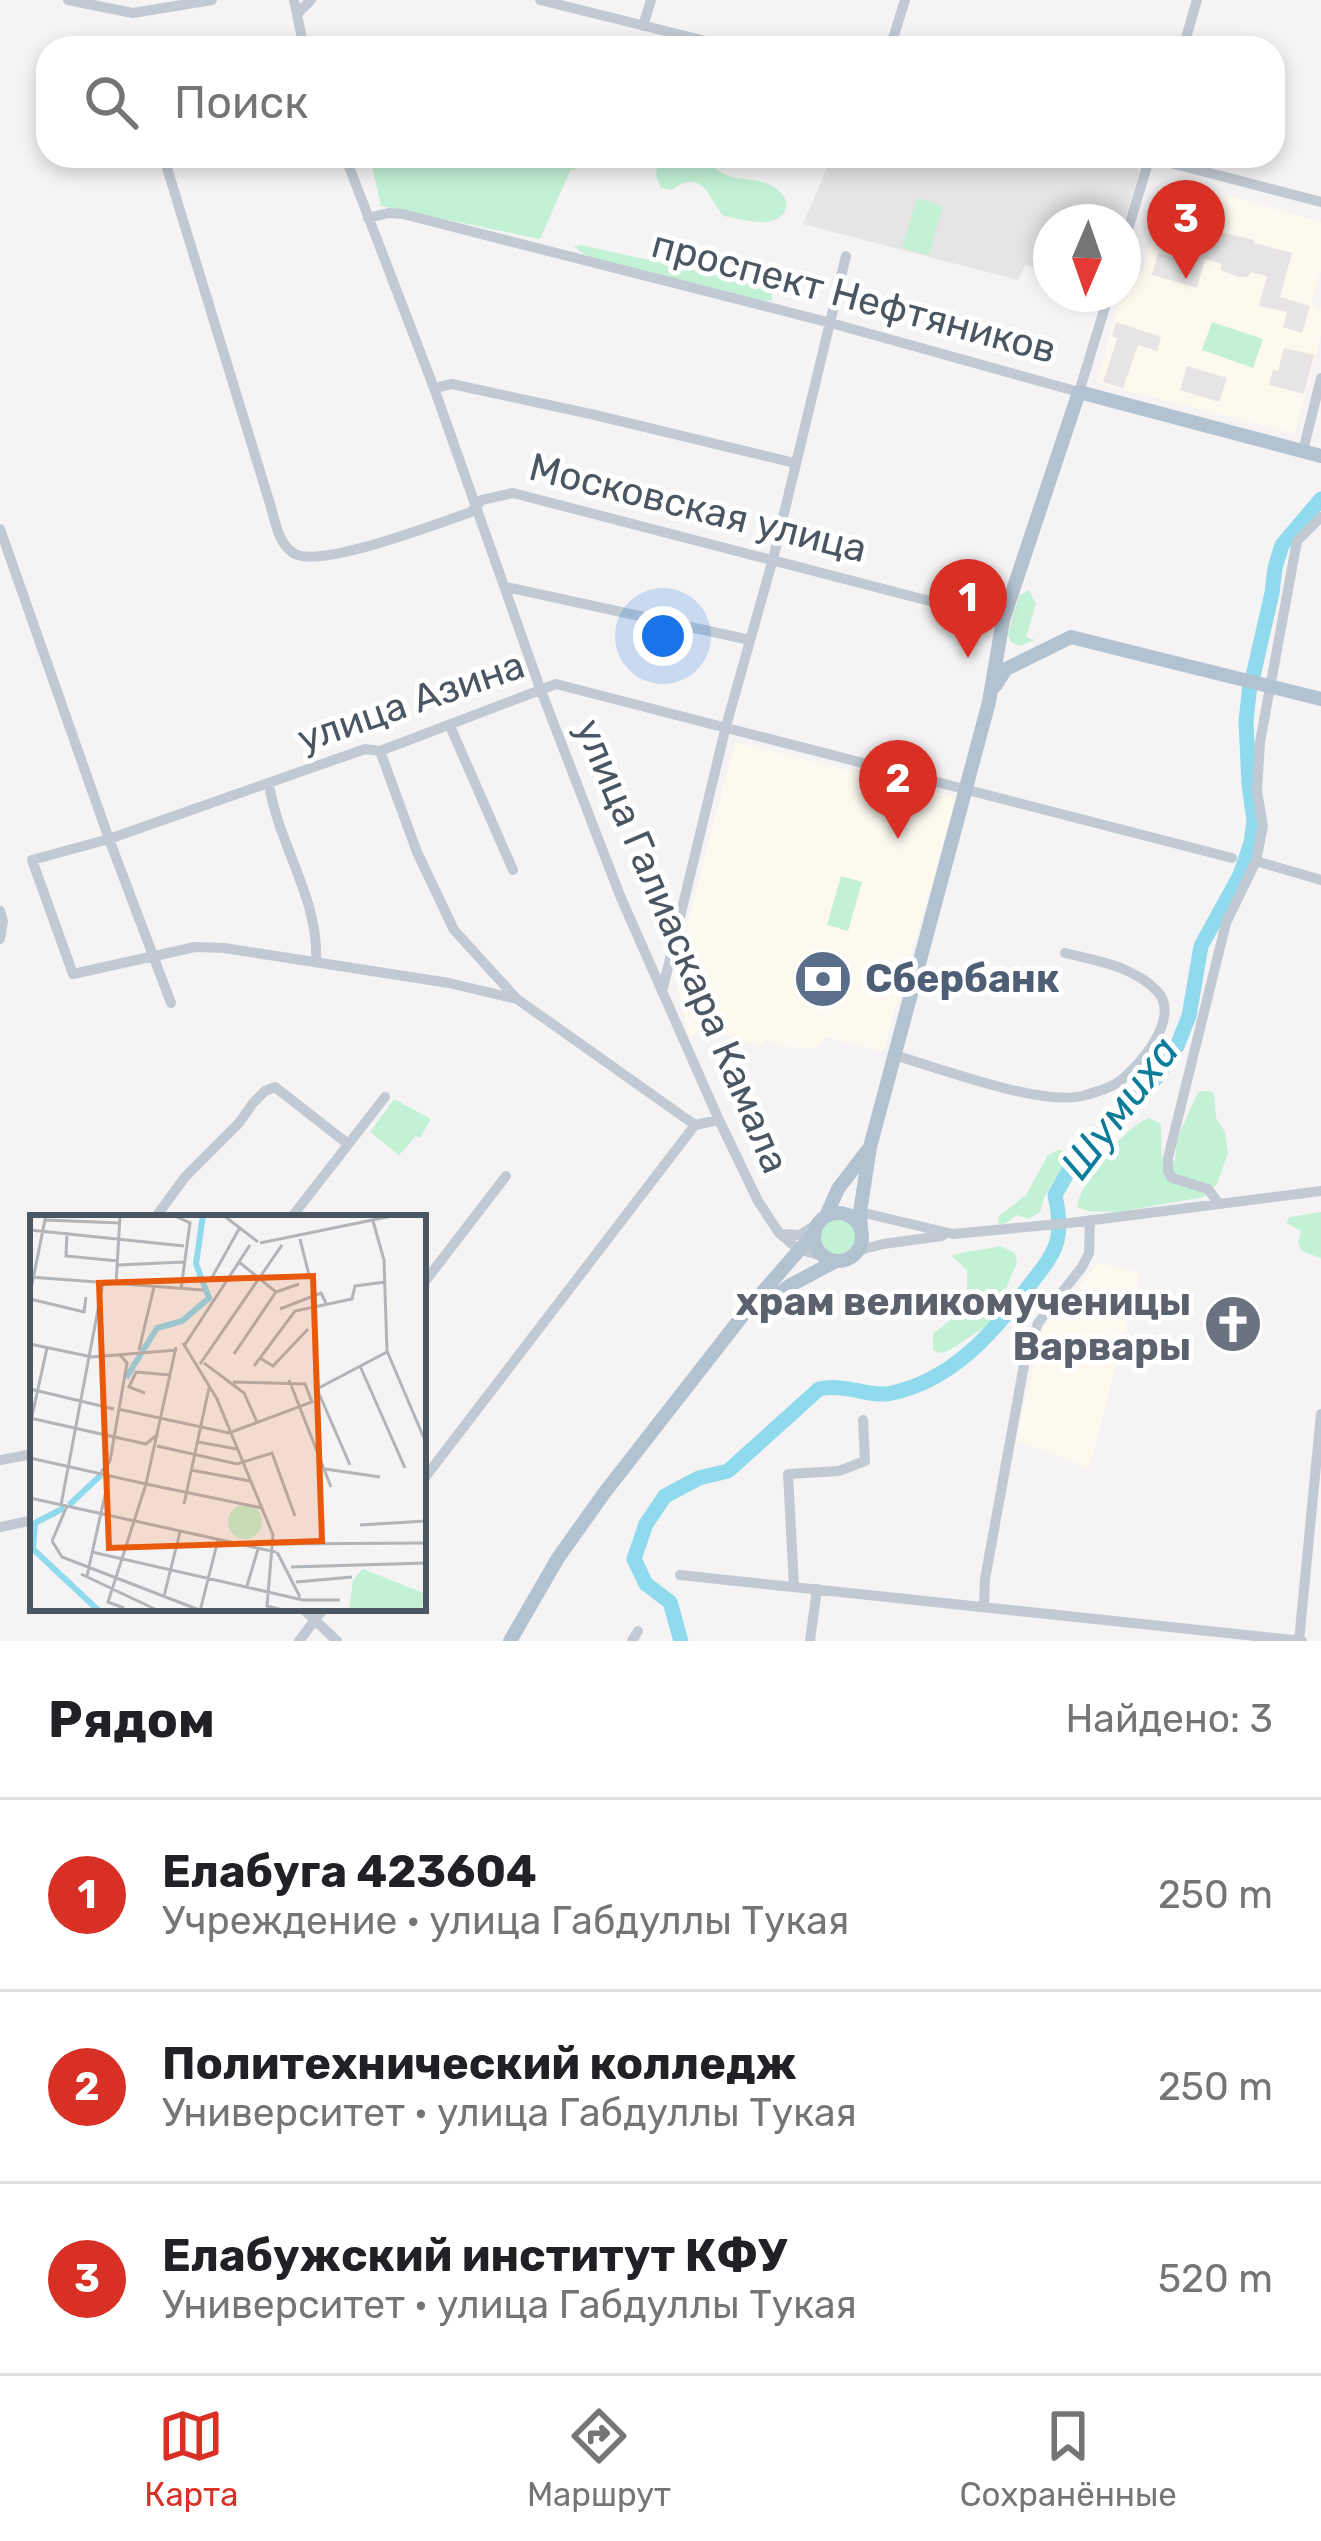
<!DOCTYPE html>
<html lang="ru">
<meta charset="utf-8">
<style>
body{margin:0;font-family:Rubik,sans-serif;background:#f2f2f2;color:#202124}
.compass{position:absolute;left:1033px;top:204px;width:108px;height:108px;border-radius:50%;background:#fff;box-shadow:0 6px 18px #0003;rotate:182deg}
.you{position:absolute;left:663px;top:636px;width:42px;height:42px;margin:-30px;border:9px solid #fff;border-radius:50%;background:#1a73e8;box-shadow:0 0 0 18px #1a73e833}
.badge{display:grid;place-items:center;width:78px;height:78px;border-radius:50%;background:#d93025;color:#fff;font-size:39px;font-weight:700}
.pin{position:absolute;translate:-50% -99px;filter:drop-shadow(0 3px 6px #0008)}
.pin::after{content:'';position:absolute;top:63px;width:42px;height:36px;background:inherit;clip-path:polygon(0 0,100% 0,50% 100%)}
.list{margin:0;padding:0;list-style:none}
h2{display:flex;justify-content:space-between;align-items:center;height:156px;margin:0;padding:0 48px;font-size:51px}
h2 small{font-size:39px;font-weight:400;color:#757577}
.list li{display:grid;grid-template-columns:78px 1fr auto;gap:36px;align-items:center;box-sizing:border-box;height:192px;padding:0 48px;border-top:3px solid #e0e0e0}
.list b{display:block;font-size:45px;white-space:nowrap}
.list p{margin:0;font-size:39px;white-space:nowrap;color:#757577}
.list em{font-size:39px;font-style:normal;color:#757577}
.icon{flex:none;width:66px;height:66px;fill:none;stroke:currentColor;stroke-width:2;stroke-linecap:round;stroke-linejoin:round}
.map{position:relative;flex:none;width:1321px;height:1641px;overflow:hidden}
.search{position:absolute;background:#fff;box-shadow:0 6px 18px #0003;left:36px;right:36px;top:36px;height:132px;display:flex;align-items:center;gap:30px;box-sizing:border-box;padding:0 42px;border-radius:36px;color:#757577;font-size:45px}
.sheet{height:732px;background:#fff}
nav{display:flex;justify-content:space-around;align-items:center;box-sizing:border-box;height:168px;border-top:3px solid #e0e0e0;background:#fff;font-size:33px;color:#757577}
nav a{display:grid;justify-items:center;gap:6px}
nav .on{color:#d93025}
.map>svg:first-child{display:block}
.commercial{fill:#fdf9ef}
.education{fill:#e6e4e5}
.green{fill:#c3f1d5}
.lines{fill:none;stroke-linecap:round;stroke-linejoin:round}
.river{stroke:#90daee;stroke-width:15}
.minor{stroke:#c1cad2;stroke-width:10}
.major{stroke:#b3c2d1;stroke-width:14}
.labels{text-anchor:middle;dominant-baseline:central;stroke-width:10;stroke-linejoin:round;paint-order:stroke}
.street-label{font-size:39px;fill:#4a5661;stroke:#fff}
.service-label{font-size:39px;font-weight:bold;fill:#4e5e75;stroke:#fff;text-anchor:start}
.worship-label{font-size:39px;font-weight:bold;fill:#5b616d;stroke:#fff;text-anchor:end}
.water-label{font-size:42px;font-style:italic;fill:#0c7c9b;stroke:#fff}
.inset-river{fill:none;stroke:#90daee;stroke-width:6}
.inset-road{fill:none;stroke:#b1b4b9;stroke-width:3}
.view{fill:#e8590c;fill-opacity:0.15;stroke:#e8590c;stroke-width:6}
.inset-edge{fill:none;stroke:#4a5661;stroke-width:6}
</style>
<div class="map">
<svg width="1321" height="1641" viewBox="0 0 1321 1641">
<rect width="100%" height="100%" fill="#f5f3f3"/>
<path class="commercial" d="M1173 180 1321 222V270L1311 304 1321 309V334L1295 434 1096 383 1128 272 1141 274Z
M735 742 957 797 883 1051 826 1037 817 1048 786 1047 766 1040 763 1045 735 1039 710 1026 690 1036 674 975Z
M1099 1263 1140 1273 1089 1468 1016 1440 1043 1328Z"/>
<path class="education" d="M832 156H1107L1134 164 1139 173 1123 224 1051 222V273L1025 265 1018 280 803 224Z
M1194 226 1254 240V243L1292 253 1280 297 1310 306 1302 333 1283 327 1287 312 1259 306 1267 276 1251 272 1248 277H1239L1221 270V264L1205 259 1197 288 1152 275 1158 253 1185 260Z
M1116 322 1161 337 1157 351 1138 345 1123 388 1103 382 1117 339 1112 336Z
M1284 348 1314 355 1304 394 1269 385 1273 370 1278 371Z
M1187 366 1227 378 1219 402 1180 390Z"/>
<path class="green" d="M370 156H591L585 165 570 171 540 239 381 206Z
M659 156H707C720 187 752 173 774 187 796 201 786 223 762 222 749 222 736 218 723 216 709 198 702 167 672 190L661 188 656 176Z
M917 198 943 206 929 255 902 248Z
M581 245 766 286 772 292V300L764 301 587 256 574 247Z
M1212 322 1263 339 1253 368 1202 350Z
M1029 590 1036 604 1026 637 1035 640 1019 646 1011 642 1008 635 1019 596Z
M841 876 862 882 848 931 827 925Z
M1210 1091 1214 1093 1216 1118 1225 1132 1228 1153 1217 1184 1204 1197 1118 1212 1088 1211 1077 1207C1082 1179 1122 1129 1149 1118L1160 1123C1164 1136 1158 1150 1164 1163H1172L1175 1160 1177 1139 1198 1092Z
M394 1099 431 1119 420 1138 416 1136 399 1155 370 1132Z
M1058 1150 1066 1151C1066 1170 1054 1178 1046 1194 1043 1199 1042 1206 1040 1212L1029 1219 1017 1215 1004 1224H999L998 1217 1026 1195 1048 1155Z
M1321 1212V1258L1302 1251 1298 1243 1301 1231 1286 1223 1290 1217Z
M820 1238a18 18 0 1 1 36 0a18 18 0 1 1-36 0Z
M1000 1246 1015 1253 1017 1262 992 1322 950 1350 941 1353 933 1350V1333C958 1317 970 1302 967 1270L952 1256C961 1251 987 1250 1000 1246Z"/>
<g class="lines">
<path class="river" d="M1253 676 1272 593 1275 568 1282 545 1321 499
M681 1641 670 1602 646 1584 634 1559 646 1524 665 1496 699 1478 728 1471 819 1389C847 1383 868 1398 892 1393 952 1380 992 1334 1028 1287 1038 1274 1053 1257 1057 1241 1061 1226 1058 1209 1055 1195L1073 1163 1157 1077 1177 1046 1189 1016 1201 946 1240 875 1251 843 1254 821 1249 784 1246 721 1250 685"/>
<path class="minor" d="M68 0 133 13 212 0
M294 0 304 48
M540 0 734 48
M297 14 311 0
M643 26 651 0
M890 48 905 0
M1183 48 1197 0
M345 156 434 388 540 688 621 898 719 1120 758 1201 779 1233 798 1249 825 1257
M1144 156 1321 202
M164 158 270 504C275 520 278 545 295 554 322 568 439 523 471 512L482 500 513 493 1003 620
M368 218 389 213 403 214 831 323 1079 392 1109 294
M1123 246 1150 156
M434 388 452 384 595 415 795 463
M1303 451 1321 378
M0 529 109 839 171 1003
M506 587 750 640
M450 726 513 870
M380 751 417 852 454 930 517 999 695 1125
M269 784C278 844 319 899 316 960
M1256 861 1321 880
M0 911 3 921 0 939
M662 992 726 726 773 559 846 256
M517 999 449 983 224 948 195 947 73 974 32 860 109 839 365 749 380 751 556 684 1232 858
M894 1055C939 1068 1040 1106 1082 1096 1093 1093 1108 1089 1117 1083 1139 1068 1182 1017 1157 991 1133 966 1097 961 1065 953
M1219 1204 1208 1189 1172 1178 1168 1171V1158L1226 923 1256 861 1263 826 1257 791 1260 742 1297 541 1321 517
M848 1215 860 1212 953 1234 1070 1223 1321 1191
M155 1218 185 1177 239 1123 253 1103 265 1091 275 1087 348 1144
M291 1218 385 1097
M782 1234 800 1235 817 1224
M857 1251 883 1244 942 1236
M423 1284 506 1176
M0 1460 33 1454
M423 1480 695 1125 719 1120
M0 1527 33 1520
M680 1575 1302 1641
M794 1587 788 1474 839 1471 865 1461 863 1420
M984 1607 985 1579 1024 1365 1038 1323 1082 1267 1089 1253 1090 1220
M302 1608 337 1641
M299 1641 324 1608
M632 1641 638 1631
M810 1641 817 1589
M1299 1641 1321 1414"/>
<path class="major" d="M995 686 1006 669 1071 637 1321 699
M814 1237a24 24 0 1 1 48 0a24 24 0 1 1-48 0Z
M826 1216 838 1189 867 1151
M861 1230 860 1212 870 1147 989 702 1003 620 1079 392 1321 456
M758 1309 789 1286 836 1261
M510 1641 558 1558 605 1492 747 1310 815 1232"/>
</g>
<defs>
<symbol id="bank-disc" viewBox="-11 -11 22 22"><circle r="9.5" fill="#5c6f8a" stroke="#fff"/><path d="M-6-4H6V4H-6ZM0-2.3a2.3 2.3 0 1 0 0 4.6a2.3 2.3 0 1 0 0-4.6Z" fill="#fff"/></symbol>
<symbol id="church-disc" viewBox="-11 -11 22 22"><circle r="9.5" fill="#6b7280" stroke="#fff"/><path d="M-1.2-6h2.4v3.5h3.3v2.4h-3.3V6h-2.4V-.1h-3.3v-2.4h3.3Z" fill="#fff"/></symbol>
</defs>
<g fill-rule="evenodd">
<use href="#bank-disc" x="790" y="946" width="66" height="66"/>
<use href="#church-disc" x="1200" y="1291" width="66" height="66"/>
</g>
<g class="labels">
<g class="street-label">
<text transform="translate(854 297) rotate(15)">проспект Нефтяников</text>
<text transform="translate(698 508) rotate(14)">Московская улица</text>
<text transform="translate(411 702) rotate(-19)">улица Азина</text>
<text transform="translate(682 946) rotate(67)">улица Галиаскара Камала</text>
</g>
<g class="service-label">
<text x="865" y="979">Сбербанк</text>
</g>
<g class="worship-label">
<text x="1191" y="1302">храм великомученицы<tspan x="1191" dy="45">Варвары</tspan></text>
</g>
<g class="water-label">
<text transform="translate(1120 1108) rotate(-53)">Шумиха</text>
</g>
</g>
<g transform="translate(30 1215)">
<rect width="396" height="396" fill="#f5f3f3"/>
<path d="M198 307a17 17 0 1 1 34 0a17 17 0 1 1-34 0ZM333 354 396 379 391 396H319L323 365Z" fill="#c3f1d5"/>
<path class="inset-river" d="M96 163 127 113 152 106 179 83 166 49 173 0M39 290 71 260M34 293 5 308 3 334 69 396"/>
<path class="inset-road" d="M143 0 160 8 151 74M193 0 228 27M15 5 91 8M343 6 354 45 357 136 396 228M0 15 154 31M37 17 36 41 88 46M270 24 279 60M230 28 367 0M209 47 246 77M88 50 154 47M0 62 173 75M180 66 209 14M86 69 90 1M0 79 16 0M0 84 54 97 56 82M250 94 291 78 296 88M153 128 187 184 243 320 237 391 257 396M0 129 62 142 147 135M154 131 220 30M109 135 124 72M204 139 246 77 269 69M230 143 243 151 278 114M174 148 214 178 227 207M170 149 252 30M224 151 265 96 322 84 325 71 355 67M330 151 375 253M259 165 301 272M0 174 84 194M115 178 99 172 106 157 140 160M88 194 199 218 282 187 275 169 203 167M0 203 116 229 128 219M0 210 17 133M168 227 207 234M127 231 207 249 242 238 265 301M0 243 116 269 146 132M320 250 287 174 357 137M295 254 350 262M161 255 220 266M71 257 80 246 97 148 89 139M0 283 246 337M154 289 179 173M31 290 73 68M330 310 396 306M22 326 32 342 172 396M22 326 37 291M245 329 396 328M62 337 273 385H310M247 337 270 382M261 352 396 348M51 359 129 396M57 361 79 262M266 367 322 362M217 371 228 334M134 381 150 317M94 393 78 387 116 269 232 293M170 396 188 325"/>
<path class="view" d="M283 61 292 326 79 333 69 68Z"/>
<rect width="396" height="396" class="inset-edge"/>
</g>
</svg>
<svg class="compass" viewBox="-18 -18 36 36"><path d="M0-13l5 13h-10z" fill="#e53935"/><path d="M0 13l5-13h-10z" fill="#757577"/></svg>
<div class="you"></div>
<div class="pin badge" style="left:968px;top:658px">1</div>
<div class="pin badge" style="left:898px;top:839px">2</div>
<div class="pin badge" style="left:1186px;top:279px">3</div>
<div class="search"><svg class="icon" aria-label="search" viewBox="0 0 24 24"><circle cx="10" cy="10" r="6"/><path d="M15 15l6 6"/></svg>Поиск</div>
</div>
<section class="sheet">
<h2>Рядом<small>Найдено: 3</small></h2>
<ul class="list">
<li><span class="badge">1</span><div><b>Елабуга 423604</b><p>Учреждение · улица Габдуллы Тукая</p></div><em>250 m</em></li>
<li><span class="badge">2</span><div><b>Политехнический колледж</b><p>Университет · улица Габдуллы Тукая</p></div><em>250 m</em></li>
<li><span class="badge">3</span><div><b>Елабужский институт КФУ</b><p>Университет · улица Габдуллы Тукая</p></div><em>520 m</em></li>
</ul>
</section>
<nav>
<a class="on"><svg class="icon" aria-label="map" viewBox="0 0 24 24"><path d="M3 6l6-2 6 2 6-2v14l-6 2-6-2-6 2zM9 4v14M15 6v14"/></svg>Карта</a>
<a><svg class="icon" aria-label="directions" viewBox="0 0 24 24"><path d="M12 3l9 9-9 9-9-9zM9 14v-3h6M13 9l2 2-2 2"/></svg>Маршрут</a>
<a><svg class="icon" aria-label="saved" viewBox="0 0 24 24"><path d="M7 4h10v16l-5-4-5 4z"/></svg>Сохранённые</a>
</nav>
